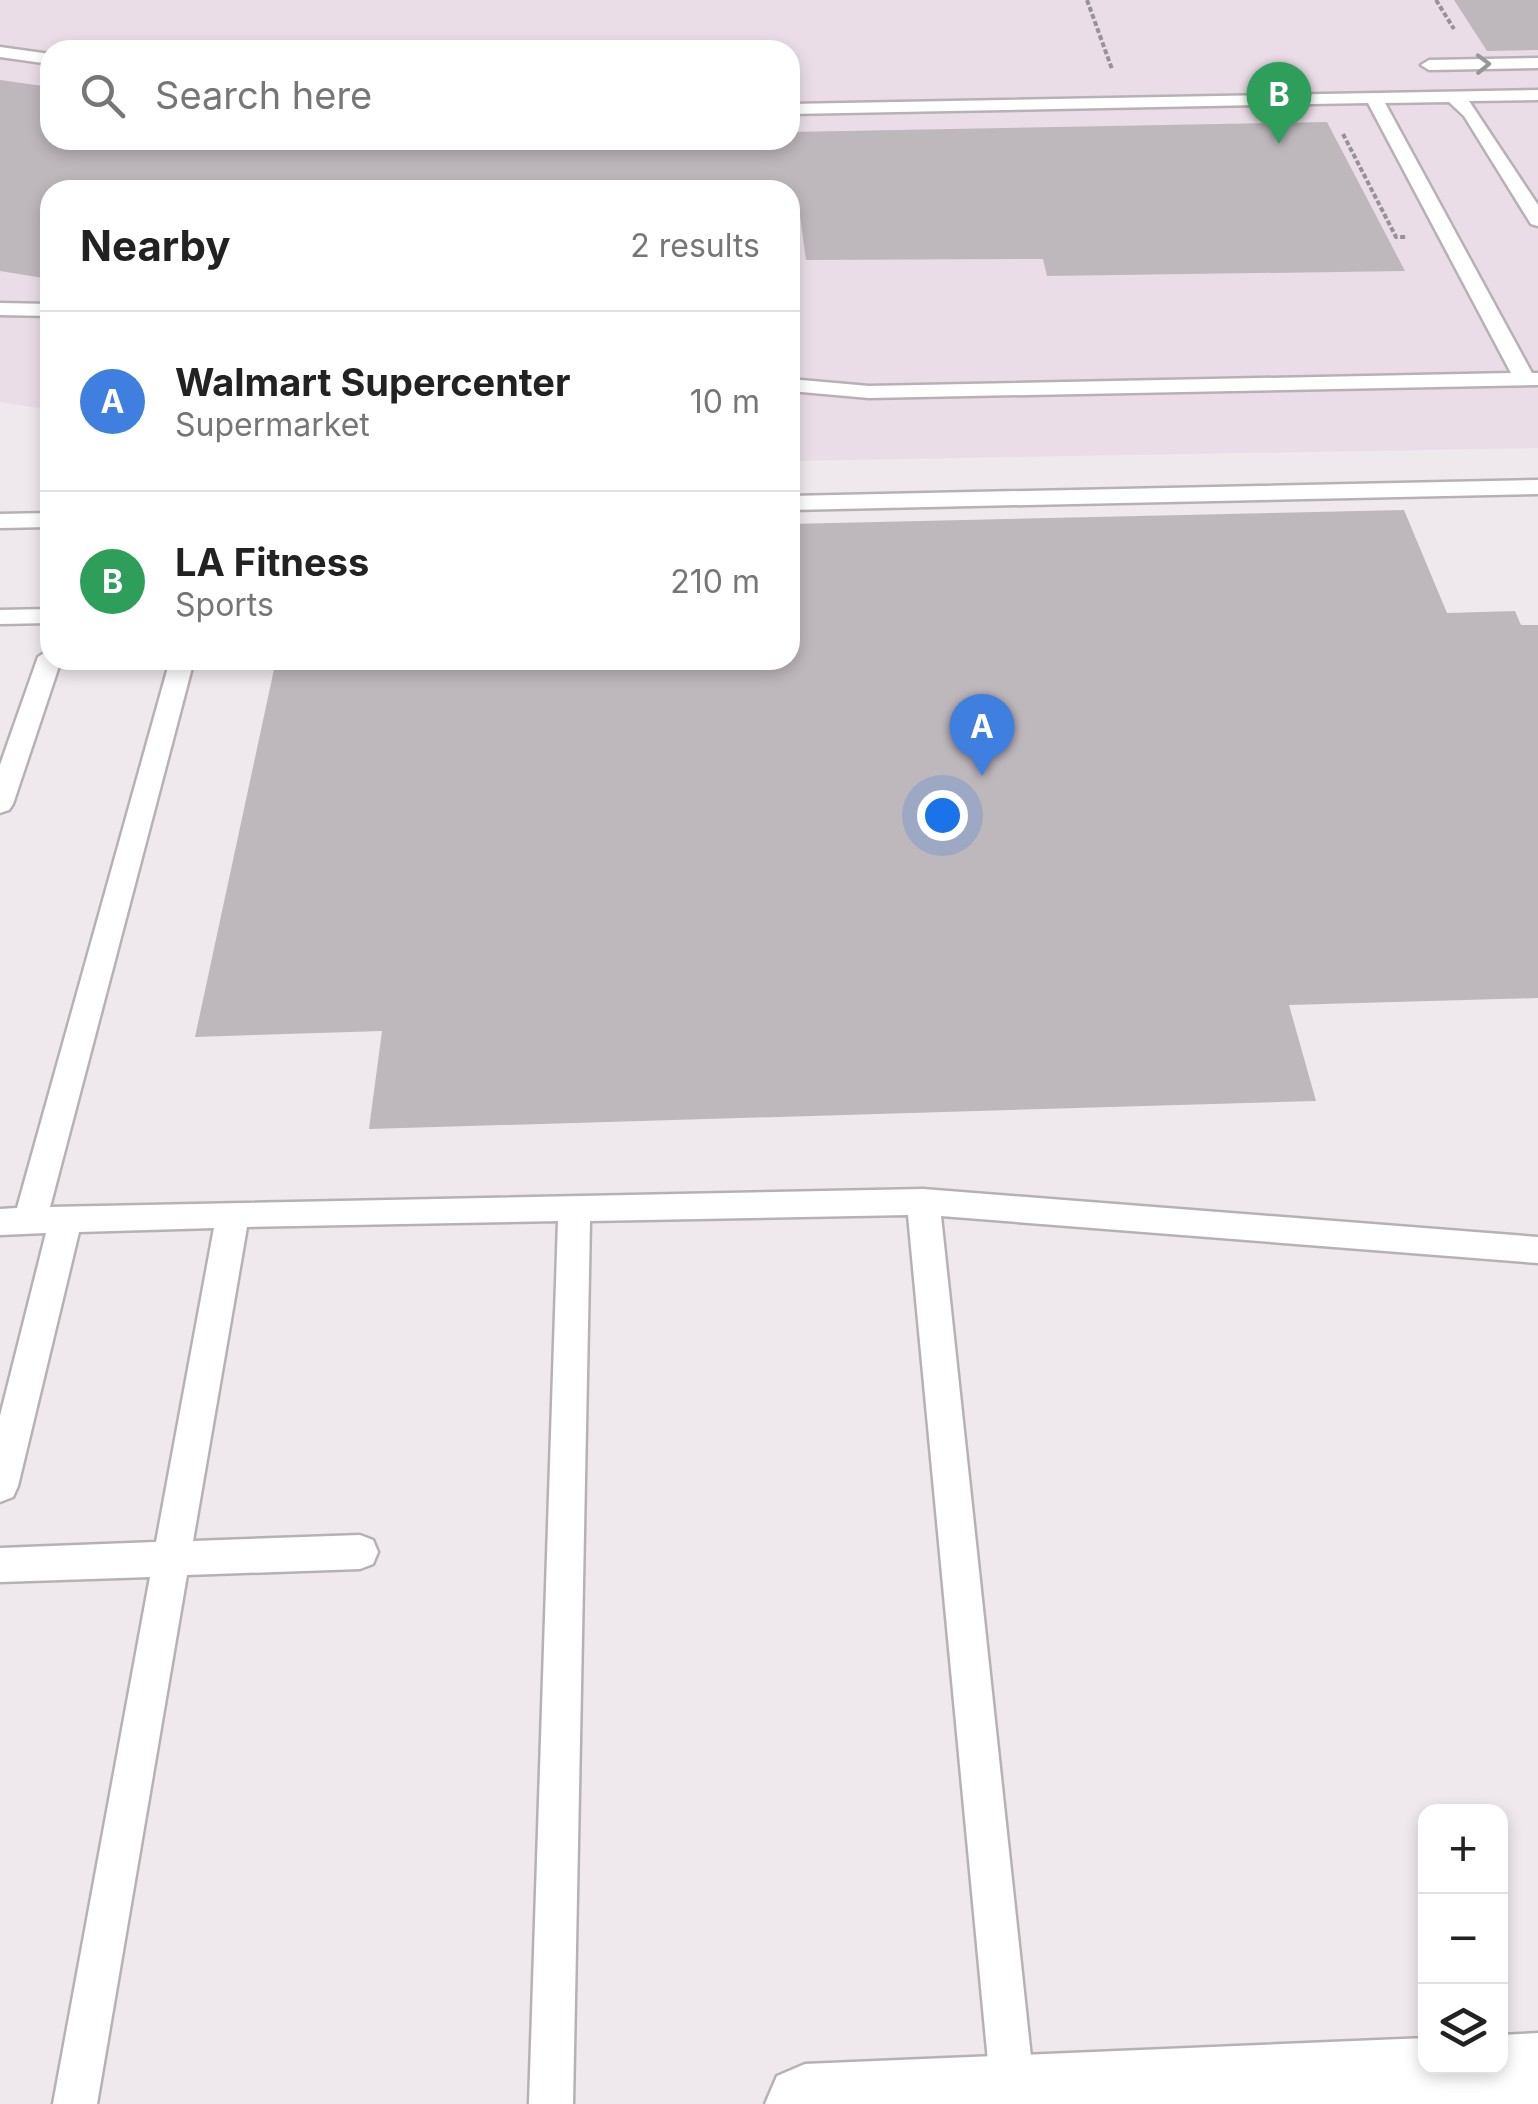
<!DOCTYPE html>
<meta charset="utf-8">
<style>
body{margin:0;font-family:Inter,sans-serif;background:#f2f2f2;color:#222}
.controls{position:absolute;right:30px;bottom:30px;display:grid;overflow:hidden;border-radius:20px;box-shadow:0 5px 15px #0003}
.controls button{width:90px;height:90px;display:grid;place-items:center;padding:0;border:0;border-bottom:2px solid #e0e0e0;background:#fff;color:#222;font:50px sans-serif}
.you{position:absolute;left:942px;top:815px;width:35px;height:35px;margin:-25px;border:8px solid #fff;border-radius:50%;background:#1a73e8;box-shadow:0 0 0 15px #1a73e833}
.badge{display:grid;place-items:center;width:65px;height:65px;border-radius:50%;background:#2d746c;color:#fff;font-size:32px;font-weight:700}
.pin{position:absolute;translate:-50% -82px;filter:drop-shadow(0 2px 5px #0008)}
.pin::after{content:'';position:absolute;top:52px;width:35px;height:30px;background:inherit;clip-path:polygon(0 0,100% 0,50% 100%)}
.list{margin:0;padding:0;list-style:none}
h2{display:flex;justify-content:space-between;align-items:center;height:130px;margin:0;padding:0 40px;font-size:42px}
h2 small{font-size:32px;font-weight:400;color:#767676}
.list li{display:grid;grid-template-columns:65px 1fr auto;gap:30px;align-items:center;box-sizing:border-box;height:180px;padding:0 40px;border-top:2px solid #e0e0e0}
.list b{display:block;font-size:38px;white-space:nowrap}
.list p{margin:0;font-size:32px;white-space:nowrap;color:#767676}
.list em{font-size:32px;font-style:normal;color:#767676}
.icon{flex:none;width:55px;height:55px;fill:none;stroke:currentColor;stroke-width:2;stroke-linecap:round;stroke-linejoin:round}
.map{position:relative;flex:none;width:1538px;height:2104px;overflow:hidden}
.search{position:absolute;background:#fff;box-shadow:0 5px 15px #0003;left:40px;top:40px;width:760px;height:110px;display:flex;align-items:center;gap:25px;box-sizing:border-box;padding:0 35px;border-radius:30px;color:#767676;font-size:38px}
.panel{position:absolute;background:#fff;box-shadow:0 5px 15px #0003;left:40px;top:180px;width:760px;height:490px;border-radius:30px}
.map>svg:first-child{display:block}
.built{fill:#eadde7;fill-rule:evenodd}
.building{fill:#beb7bc}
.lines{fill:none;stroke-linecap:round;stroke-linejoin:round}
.lane-casing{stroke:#b7b1b5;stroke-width:5}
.street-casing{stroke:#b7b1b5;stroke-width:5}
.path{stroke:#979296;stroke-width:4;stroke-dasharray:5 2.5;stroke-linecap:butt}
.lane{fill:#fff;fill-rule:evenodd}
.street{fill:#fff;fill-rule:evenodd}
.oneway{stroke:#989697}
</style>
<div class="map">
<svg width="1538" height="2104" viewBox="0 0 1538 2104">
<rect width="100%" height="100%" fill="#efe9ee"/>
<path class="built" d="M0 0H1538V448L790 461V190H50V410L0 402ZM50 50H790V140H50Z"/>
<path class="building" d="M1454 0H1538V50L1487 51Z
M0 80 50 87V140H790V132L1327 122 1405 271 1047 276 1043 259 806 260 799 209H790V190H205L162 185 156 190H50V279L0 271Z
M1404 510 1447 613 1515 611 1521 625H1538V998L1289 1005 1316 1101 369 1129 382 1031 195 1037 276 660H790V524Z"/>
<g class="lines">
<defs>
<path id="lane" d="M0 47 50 54V64L0 57Z
M1538 58V68L1429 70 1421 65 1429 60Z
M1538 90V100L1469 101 1538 205V226L1531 224 1464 116 1449 102 1385 103 1532 373H1538V385L869 398 790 391V379L869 386 1511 373 1368 103 790 114V104Z
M0 303 50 304V316L0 315Z
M1538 480V494L790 510V496Z
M50 513V527L0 528V514Z
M50 609V623L0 624V610Z
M50 649V660H61L13 804 9 810 0 813V765L38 657Z
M170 660H194L50 1207 923 1189 1538 1237V1263L941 1216 1036 2104H992L908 1215 590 1221 573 2104H529L558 1221 247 1227 193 1541 360 1535 373 1540 378 1552 373 1564 360 1569 187 1575 97 2104H53L150 1577 0 1582V1548L156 1542 214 1228 79 1232 18 1486 13 1497 0 1502V1416L46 1233 0 1235V1209L17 1208Z"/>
<path id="street" d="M1538 2033V2104H765L777 2076 805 2064 1426 2038V2066H1500V2035Z"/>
</defs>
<use href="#lane" class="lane-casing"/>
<use href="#street" class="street-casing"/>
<path class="path" d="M1087 0 1112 69
M1436 0 1454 29
M1343 134 1396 237H1407"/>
<use href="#lane" class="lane"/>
<use href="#street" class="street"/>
</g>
<defs><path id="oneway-chevron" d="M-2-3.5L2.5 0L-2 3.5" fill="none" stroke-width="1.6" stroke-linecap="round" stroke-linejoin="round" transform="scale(2.5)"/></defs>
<use class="oneway" href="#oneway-chevron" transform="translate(1483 64) rotate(-1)"/>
</svg>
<div class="controls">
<button>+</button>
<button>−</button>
<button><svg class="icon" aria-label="layers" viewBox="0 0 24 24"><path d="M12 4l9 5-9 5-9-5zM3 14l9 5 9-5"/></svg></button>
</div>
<div class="you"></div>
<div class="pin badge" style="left:982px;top:776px;background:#3f7fe0">A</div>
<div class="pin badge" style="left:1279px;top:144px;background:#2e9e5b">B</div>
<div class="search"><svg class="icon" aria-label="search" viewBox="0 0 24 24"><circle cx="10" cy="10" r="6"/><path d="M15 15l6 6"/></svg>Search here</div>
<section class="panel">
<h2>Nearby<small>2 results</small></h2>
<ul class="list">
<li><span class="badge" style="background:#3f7fe0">A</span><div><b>Walmart Supercenter</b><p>Supermarket</p></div><em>10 m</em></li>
<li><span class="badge" style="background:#2e9e5b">B</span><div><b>LA Fitness</b><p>Sports</p></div><em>210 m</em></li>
</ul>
</section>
</div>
